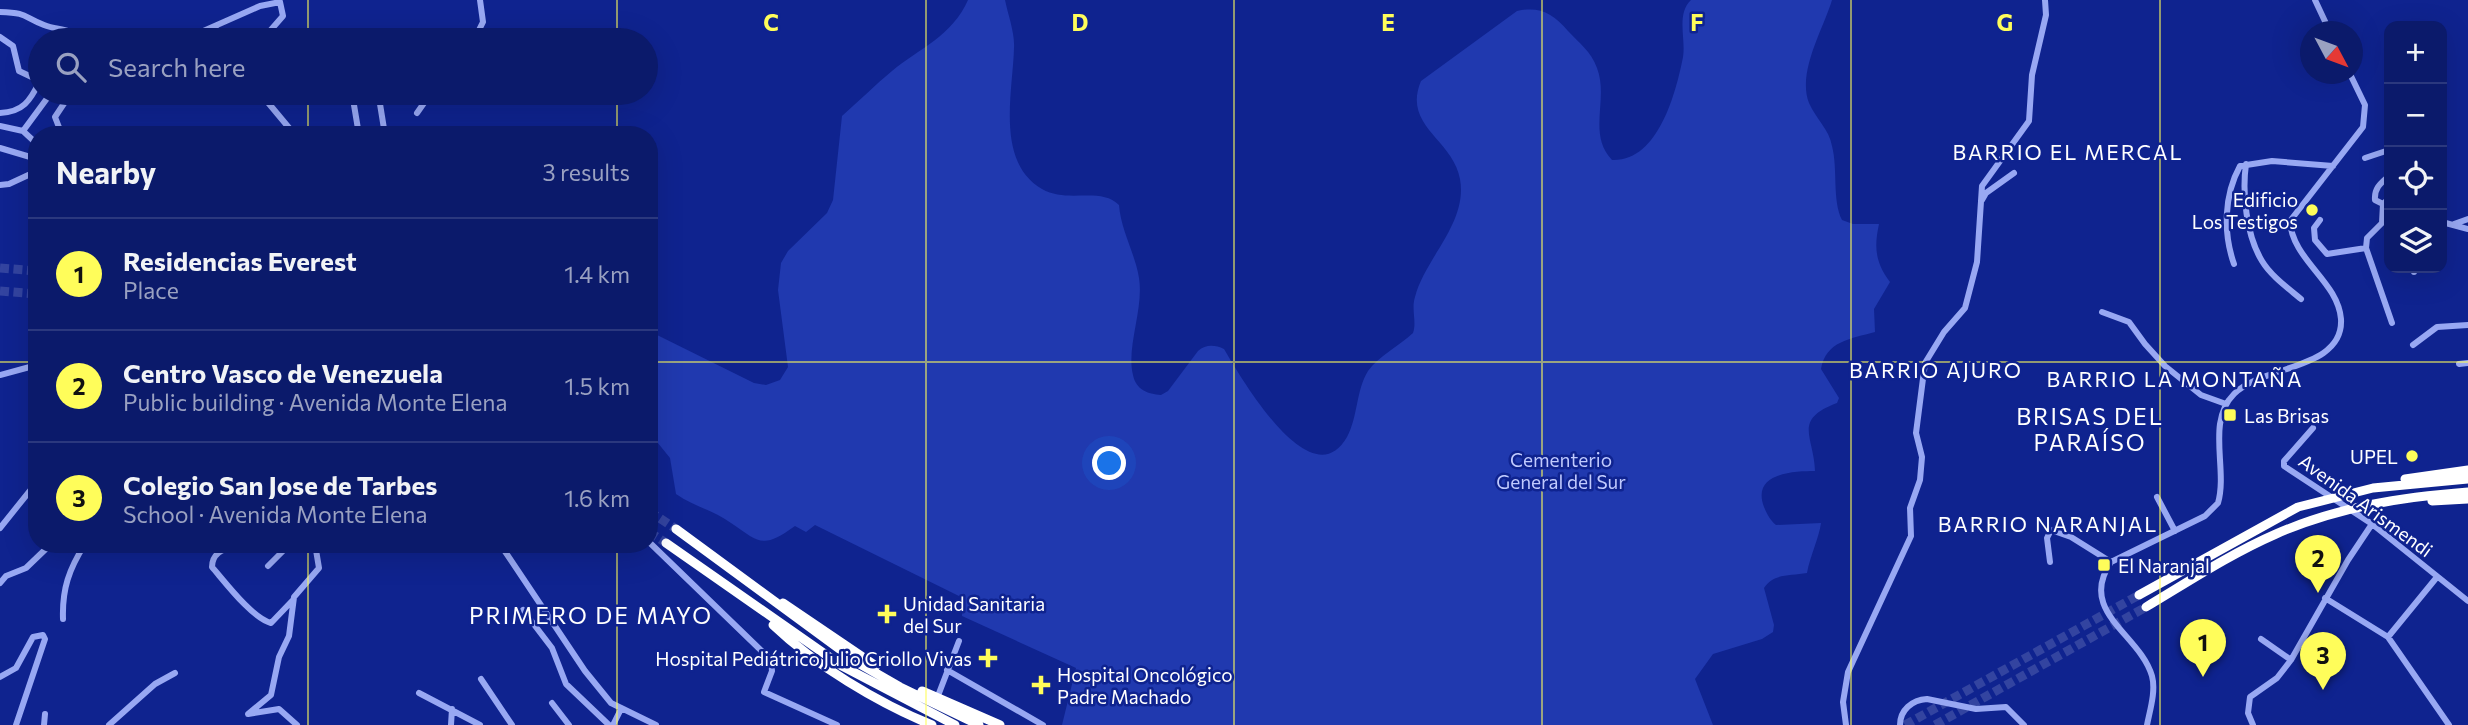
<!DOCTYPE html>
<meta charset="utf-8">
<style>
body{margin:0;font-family:Commissioner,sans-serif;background:#192773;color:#f1f3f6}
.controls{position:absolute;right:21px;top:21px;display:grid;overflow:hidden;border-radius:14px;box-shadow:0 7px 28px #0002}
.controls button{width:63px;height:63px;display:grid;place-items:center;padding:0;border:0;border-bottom:2px solid #2b387e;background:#0b1a6b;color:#f1f3f6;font:35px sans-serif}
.compass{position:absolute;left:2300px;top:21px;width:63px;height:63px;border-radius:50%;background:#0b1a6b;box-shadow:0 7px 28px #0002;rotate:131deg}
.you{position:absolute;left:1110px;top:464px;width:24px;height:24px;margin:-18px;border:5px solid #fff;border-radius:50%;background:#1a73e8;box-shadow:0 0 0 10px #1a73e833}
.badge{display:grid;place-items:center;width:46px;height:46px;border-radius:50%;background:#fffd5a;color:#111;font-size:23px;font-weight:700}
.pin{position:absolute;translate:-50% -58px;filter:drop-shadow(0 2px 4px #0008)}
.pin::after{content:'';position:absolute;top:37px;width:24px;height:21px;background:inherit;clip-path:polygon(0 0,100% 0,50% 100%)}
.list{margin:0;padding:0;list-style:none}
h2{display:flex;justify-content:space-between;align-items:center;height:91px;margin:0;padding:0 28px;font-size:30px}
h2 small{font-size:23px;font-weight:400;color:#9aa1c1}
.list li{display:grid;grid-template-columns:46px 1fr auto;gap:21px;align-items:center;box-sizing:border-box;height:112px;padding:0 28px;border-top:2px solid #2b387e}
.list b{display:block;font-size:26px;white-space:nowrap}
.list p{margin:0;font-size:23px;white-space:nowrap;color:#9aa1c1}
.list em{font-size:23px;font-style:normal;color:#9aa1c1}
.icon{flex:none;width:38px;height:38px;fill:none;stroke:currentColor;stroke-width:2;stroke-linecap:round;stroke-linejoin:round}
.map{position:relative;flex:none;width:2468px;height:725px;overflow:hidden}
.search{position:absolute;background:#0b1a6b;box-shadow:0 7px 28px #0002;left:28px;top:28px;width:630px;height:77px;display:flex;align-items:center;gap:18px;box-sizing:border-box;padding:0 24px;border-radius:38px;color:#9aa1c1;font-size:26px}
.panel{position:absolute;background:#0b1a6b;box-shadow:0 7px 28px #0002;left:28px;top:126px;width:630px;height:427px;border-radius:28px}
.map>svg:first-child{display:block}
.green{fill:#2039af}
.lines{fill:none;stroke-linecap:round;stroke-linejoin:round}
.highway-tunnel{stroke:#3344a0;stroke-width:9;stroke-dasharray:9 4.5;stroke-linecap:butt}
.minor{stroke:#98a8f3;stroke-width:6}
.highway{stroke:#fff;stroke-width:9}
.grid{fill:none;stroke:#fffd5a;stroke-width:2;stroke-opacity:0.55}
.poi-dot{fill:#fffd5a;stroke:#0f238f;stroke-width:2.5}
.labels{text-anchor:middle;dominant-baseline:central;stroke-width:5;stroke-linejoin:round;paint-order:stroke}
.poi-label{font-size:19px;fill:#fff;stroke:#0f238f;text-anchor:start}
.park-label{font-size:19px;fill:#c0cafe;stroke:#0f238f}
.street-label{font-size:19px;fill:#fff;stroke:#0f238f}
.neighbourhood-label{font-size:21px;letter-spacing:2px;fill:#fff;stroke:#0f238f}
.quarter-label{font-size:23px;letter-spacing:2px;fill:#fff;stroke:#0f238f}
.grid-label{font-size:23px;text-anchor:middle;font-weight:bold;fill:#fffd5a;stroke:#0f238f;stroke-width:5;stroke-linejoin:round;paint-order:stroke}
</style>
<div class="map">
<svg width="2468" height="725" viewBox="0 0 2468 725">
<rect width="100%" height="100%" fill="#0f238f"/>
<path class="green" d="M968 0H1005C1008 15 1015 33 1014 48 1013 91 995 162 1042 189 1068 204 1100 186 1119 205 1121 231 1135 253 1139 278 1144 309 1126 347 1133 375 1136 390 1148 394 1161 395L1168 391 1198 351C1206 344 1215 345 1224 349 1240 376 1311 500 1347 437 1358 417 1356 390 1368 371 1379 356 1399 346 1413 333 1417 322 1411 309 1415 297 1425 258 1468 223 1460 179 1453 139 1402 126 1421 81L1517 11C1539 6 1553 13 1568 31 1579 43 1591 51 1597 68 1609 99 1587 134 1612 160 1658 162 1676 93 1683 57 1686 39 1676 14 1691 0H1832C1823 30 1797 72 1809 103 1816 119 1829 129 1832 146 1838 169 1832 200 1842 220L1853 224H1879C1874 247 1875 262 1890 282L1874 309 1875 332C1850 339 1826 341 1821 369L1839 398 1837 403C1792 420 1814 436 1815 471 1794 471 1751 473 1764 507 1767 514 1770 520 1776 525L1821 523C1819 538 1810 556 1807 573 1790 576 1774 573 1764 588L1774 625 1773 632 1762 639 1713 654 1695 679 1713 725H1062L1076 668 962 616 963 598 815 525 806 532 795 526C763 549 760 543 731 523 715 511 693 506 676 494L670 458 649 432V331L754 383 766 385 780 380 788 367 778 290 781 263 788 251 827 213 833 200 842 116C859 101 875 85 892 71 920 48 952 36 968 0Z"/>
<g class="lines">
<path class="highway-tunnel" d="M0 268 37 271
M0 291 37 294
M649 511 676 529
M649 532 666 543
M1905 725 2139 595
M1935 725 2146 607"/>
<path class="minor" d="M2315 0 2330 32
M0 12C28 13 22 16 44 25 59 31 69 27 80 40
M0 37 13 46 19 71 40 81
M183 40 260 6 280 2 283 16 262 40
M212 40 216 27
M474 40 483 22 480 0
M232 93 236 96
M260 93 295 135
M352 93 359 135
M380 104 385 135
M0 113C23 112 30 101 40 81
M417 113 431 93
M0 126 23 131
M62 135 55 117 71 93
M37 144 23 131 51 93
M0 148 37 159
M2365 158 2389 150
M2246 164C2242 192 2246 235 2262 261 2271 276 2288 288 2301 299
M2389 176C2381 183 2374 188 2375 200L2383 204 2389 198
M0 185 9 184 37 171
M1982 200 1986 193 2014 173
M2383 204 2382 223 2367 238 2366 248 2392 323
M2320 220 2314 228 2315 240 2327 254 2366 248
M2442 222 2468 229
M2454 224 2468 219
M2234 264C2223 233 2224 195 2240 166L2272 161 2333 166
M2414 268V272
M2102 312 2129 322 2145 344 2165 366 2201 395 2226 404
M2413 345 2437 327 2468 325
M2459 364 2468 363
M0 375 37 365
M2313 428 2284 461V466L2372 524 2468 601
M2157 497 2175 531
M0 528 37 482
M649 542 771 660 772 671 764 692 837 725
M237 544C225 549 212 552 212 567 225 582 252 618 271 623L293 600
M500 544 585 671 611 703 656 725
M2050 562 2047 538 2051 530 2071 537 2111 562
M268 566 290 544
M0 583 6 576 26 568 51 544
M2325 598 2388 637 2449 725
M523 610 552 648 566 684 609 725
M63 619C62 589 69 569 85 544
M2388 637 2437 577
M2261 639 2291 660
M947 670 1043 725
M0 677 16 668 33 637 43 635 45 639 16 725
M481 679 512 725
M419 693 480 725
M936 701 959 641
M552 703 569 725
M44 725 45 714
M109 725 155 684 175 673
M297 725 279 709 248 714 271 695 279 657 289 636 294 597 319 568 315 544
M451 725 452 709
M613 725 621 709
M1846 725 1843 702 1848 672 1911 536 1910 508 1920 480 1922 457 1916 433 1925 363 1944 332 1965 308 1977 262 1982 186 2029 121 2032 75 2046 15 2045 0
M1900 725C1900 710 1912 700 1927 699L1976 709 2006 707 2024 725
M2147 725C2150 710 2156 691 2152 676 2140 634 2077 612 2111 562L2205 516 2218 503C2228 469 2206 422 2234 394 2262 365 2344 370 2341 319 2338 281 2292 260 2290 221L2363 127 2365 105 2350 74
M2253 725 2248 713 2250 697 2277 678 2291 660 2348 560 2372 524"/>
<path class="highway" d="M2405 479 2468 470
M2432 501 2468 499
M676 529 860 664 900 687 979 725
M666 543 842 666 955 725
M2139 595 2298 507 2373 488 2468 479
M783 603 876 666
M2146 607C2188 582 2230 554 2276 534 2337 507 2402 497 2468 492
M773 625C815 665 878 703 932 725
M922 691 1000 725"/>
</g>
<path class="grid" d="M308 0V40M617 0V40M926 0V725M1234 0V725M1542 0V725M1851 0V725M2160 0V725M308 93V135M617 93V135M0 362H37M649 362H2468M308 544V725M617 544V725"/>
<g class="poi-dot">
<circle cx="2312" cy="210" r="7"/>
<rect x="2223" y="408" width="14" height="14" rx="3.5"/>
<circle cx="2412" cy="456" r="7"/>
<rect x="2097" y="558" width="14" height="14" rx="3.5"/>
<path d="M883.5 603.5h7v7h7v7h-7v7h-7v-7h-7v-7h7z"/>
<path d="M984.5 647.5h7v7h7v7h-7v7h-7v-7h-7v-7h7z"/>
<path d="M1037.5 674.5h7v7h7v7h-7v7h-7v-7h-7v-7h7z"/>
</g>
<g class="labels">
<g class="poi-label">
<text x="2298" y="199" text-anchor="end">Edificio<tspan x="2298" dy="22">Los Testigos</tspan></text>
<text x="2244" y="415">Las Brisas</text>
<text x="2398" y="456" text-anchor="end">UPEL</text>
<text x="2118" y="565">El Naranjal</text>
<text x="903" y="603">Unidad Sanitaria<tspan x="903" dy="22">del Sur</tspan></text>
<text x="972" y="658" text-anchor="end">Hospital Pediátrico Julio Criollo Vivas</text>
<text x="1057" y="674">Hospital Oncológico<tspan x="1057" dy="22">Padre Machado</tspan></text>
</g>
<g class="park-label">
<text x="1561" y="459">Cementerio<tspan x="1561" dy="22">General del Sur</tspan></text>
</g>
<g class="street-label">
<text transform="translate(2366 505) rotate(36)">Avenida Arismendi</text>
</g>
<g class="neighbourhood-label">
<text x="2068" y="151">BARRIO EL MERCAL</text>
<text x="1936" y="369">BARRIO AJURO</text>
<text x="2175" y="378">BARRIO LA MONTAÑA</text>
<text x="2048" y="523">BARRIO NARANJAL</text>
</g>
<g class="quarter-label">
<text x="2090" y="416">BRISAS DEL<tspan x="2090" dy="26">PARAÍSO</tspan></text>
<text x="591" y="615">PRIMERO DE MAYO</text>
</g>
</g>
<g class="grid-label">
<text x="771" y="31">C</text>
<text x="1080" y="31">D</text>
<text x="1388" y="31">E</text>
<text x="1697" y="31">F</text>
<text x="2005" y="31">G</text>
</g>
</svg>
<div class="controls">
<button>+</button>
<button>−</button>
<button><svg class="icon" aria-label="locate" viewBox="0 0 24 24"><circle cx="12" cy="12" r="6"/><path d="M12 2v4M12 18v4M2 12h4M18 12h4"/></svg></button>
<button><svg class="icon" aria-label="layers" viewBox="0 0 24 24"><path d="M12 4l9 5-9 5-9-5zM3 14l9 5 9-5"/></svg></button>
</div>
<svg class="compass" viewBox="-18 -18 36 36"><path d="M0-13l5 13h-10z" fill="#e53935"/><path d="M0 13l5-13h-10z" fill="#9aa1c1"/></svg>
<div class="you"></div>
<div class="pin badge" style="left:2203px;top:677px">1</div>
<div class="pin badge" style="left:2318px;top:593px">2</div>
<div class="pin badge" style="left:2323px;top:690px">3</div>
<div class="search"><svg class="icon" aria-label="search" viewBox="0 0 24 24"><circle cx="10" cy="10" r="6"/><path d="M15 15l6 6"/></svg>Search here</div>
<section class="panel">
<h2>Nearby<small>3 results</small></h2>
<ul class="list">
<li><span class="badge">1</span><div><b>Residencias Everest</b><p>Place</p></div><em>1.4 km</em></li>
<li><span class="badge">2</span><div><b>Centro Vasco de Venezuela</b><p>Public building · Avenida Monte Elena</p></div><em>1.5 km</em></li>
<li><span class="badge">3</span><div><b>Colegio San Jose de Tarbes</b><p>School · Avenida Monte Elena</p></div><em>1.6 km</em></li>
</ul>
</section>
</div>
